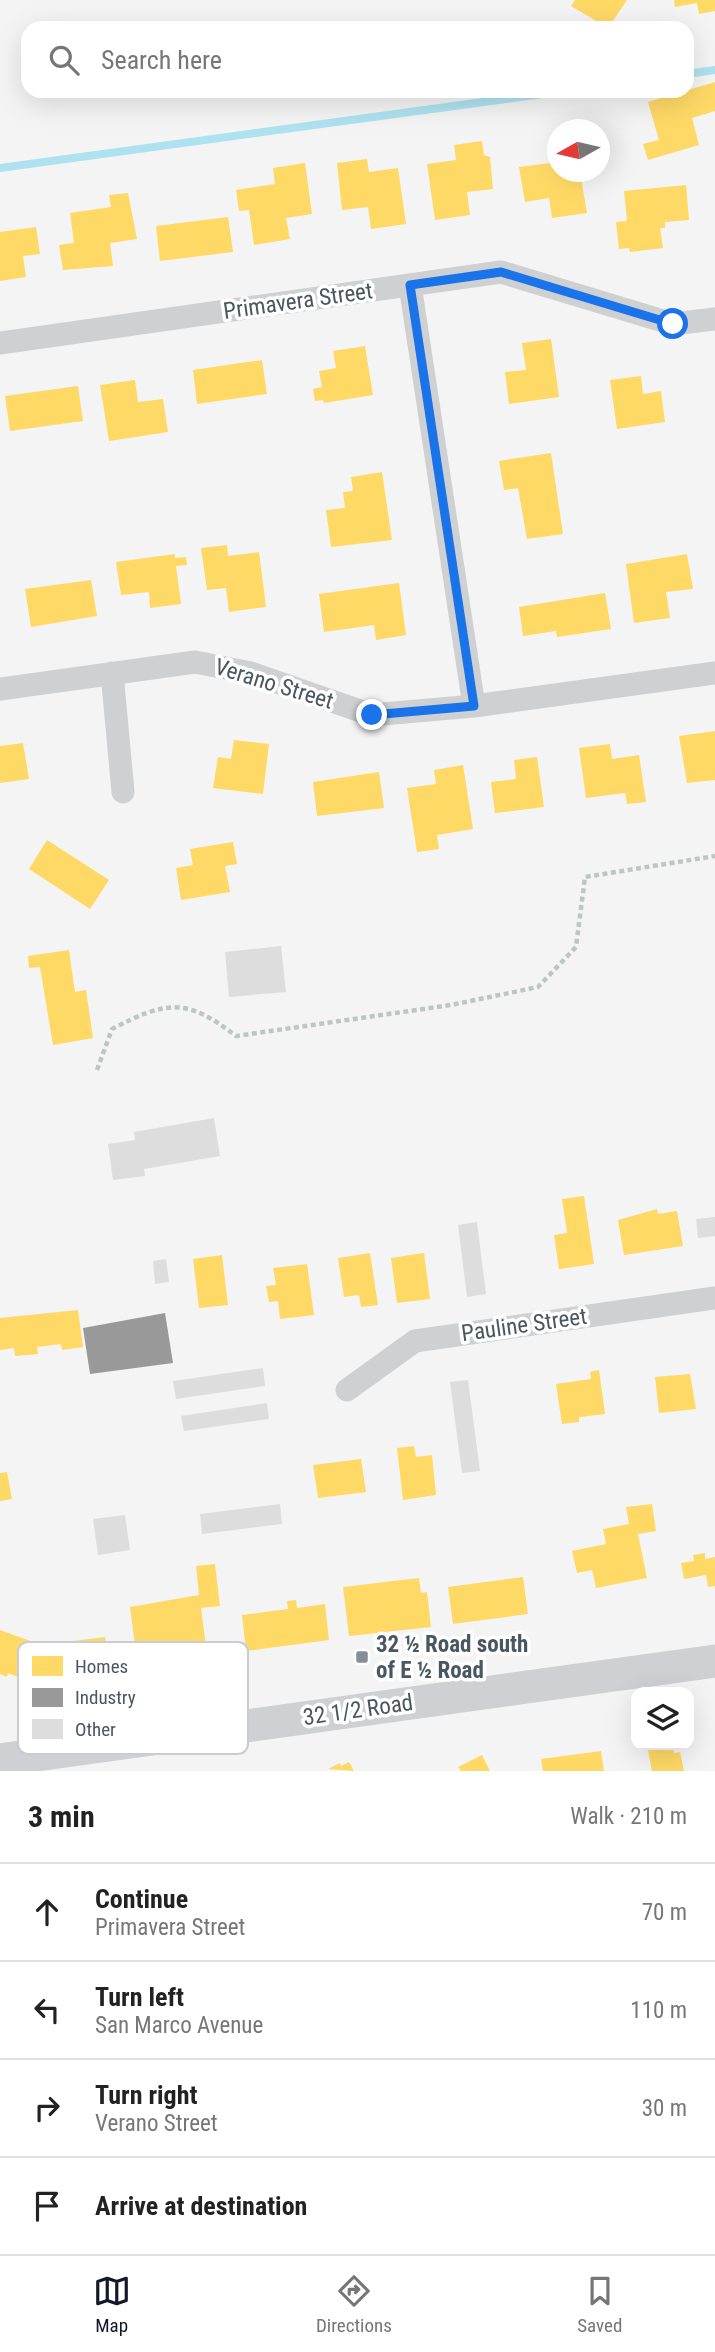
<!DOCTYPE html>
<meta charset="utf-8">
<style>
body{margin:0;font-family:"Roboto Condensed",sans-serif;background:#f6f6f6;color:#222}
.controls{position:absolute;right:21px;bottom:21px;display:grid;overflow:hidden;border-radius:14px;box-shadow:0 7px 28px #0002}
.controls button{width:63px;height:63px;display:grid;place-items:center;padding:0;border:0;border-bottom:2px solid #e0e0e0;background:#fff;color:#222;font:35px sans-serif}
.compass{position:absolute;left:547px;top:119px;width:63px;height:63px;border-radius:50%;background:#fff;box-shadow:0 7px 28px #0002;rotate:262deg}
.stop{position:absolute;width:21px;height:21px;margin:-16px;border:5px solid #1a73e8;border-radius:50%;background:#fff}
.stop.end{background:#1a73e8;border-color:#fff;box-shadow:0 2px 7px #0008}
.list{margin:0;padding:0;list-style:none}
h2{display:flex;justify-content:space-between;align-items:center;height:91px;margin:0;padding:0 28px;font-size:30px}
h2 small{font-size:23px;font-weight:400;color:#767676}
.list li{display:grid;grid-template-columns:46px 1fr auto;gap:21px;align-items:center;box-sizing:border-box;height:98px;padding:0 28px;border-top:2px solid #e0e0e0}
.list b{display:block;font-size:26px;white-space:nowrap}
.list p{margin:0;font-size:23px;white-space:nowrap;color:#767676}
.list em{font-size:23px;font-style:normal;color:#767676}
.icon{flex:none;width:38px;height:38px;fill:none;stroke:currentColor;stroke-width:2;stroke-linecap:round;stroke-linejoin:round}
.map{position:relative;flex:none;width:715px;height:1771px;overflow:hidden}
.search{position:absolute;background:#fff;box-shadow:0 7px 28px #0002;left:21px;right:21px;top:21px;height:77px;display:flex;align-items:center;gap:18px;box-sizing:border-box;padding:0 24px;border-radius:21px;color:#767676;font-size:26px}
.sheet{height:483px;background:#fff}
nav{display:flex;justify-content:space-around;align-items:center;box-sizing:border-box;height:98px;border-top:2px solid #e0e0e0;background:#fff;font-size:19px;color:#767676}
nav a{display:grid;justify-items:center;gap:4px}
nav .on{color:#111827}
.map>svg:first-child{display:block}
.homes{fill:#ffd966}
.industry{fill:#999}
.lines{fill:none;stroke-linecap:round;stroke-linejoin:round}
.stream{stroke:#aee2f0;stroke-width:8}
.building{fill:#ddddde}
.path{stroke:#bcc7c4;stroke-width:4.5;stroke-dasharray:5 3.5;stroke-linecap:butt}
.street{stroke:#ced0d2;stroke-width:23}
.secondary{stroke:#ced0d4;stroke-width:33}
.route{stroke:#1a73e8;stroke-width:9}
.poi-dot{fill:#868d94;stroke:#fff;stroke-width:2.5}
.labels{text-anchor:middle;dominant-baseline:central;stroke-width:7;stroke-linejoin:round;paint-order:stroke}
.street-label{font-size:23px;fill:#4a5661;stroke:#fff}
.poi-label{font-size:23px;font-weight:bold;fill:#4a5661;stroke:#fff;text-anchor:start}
.key{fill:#fff;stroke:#c9ccd0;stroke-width:2}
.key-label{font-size:19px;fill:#4a5661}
</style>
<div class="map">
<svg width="715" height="1771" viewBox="0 0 715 1771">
<rect width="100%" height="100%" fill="#f4f4f4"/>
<path class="homes" d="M575 0H627L608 28 571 6Z
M674 0H715V11L699 14 697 3 675 7Z
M715 82V111L692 118 699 145 648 160 643 144 659 140 648 102Z
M482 141 484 155 490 157 493 189 467 192 470 215 435 220 427 164 456 160 454 145Z
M367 159 369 172 398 168 406 224 371 229 368 207 342 210 337 163Z
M558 162V172H580L587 213 552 218 549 198 525 202 519 167Z
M305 163 312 214 286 218 290 239 254 245 249 210 239 211 236 190 275 184 273 168Z
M686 185 689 220 665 222V228H660L663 248 630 252 629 248 619 249 616 222 627 221 624 191Z
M128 193 137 239 110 243 113 266 63 270 59 245 74 243 70 213 111 207 109 195Z
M228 217 233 252 160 261 156 226Z
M36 227 40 254 23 256 26 277 0 281V232Z
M551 339 559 397 509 404 505 372 526 370 522 343Z
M365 346 373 395 324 403 323 400 315 401 313 389 322 387 319 371 336 368 333 351Z
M262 360 267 394 197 404 193 370Z
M641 376 643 394 661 391 665 422 617 429 610 380Z
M135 380 138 402 163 399 168 432 109 441 100 385Z
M78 386 83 421 10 431 5 396Z
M551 453 563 534 527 539 518 488 504 490 499 461Z
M382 472 392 540 331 547 326 510 345 508 343 492 353 491 351 477Z
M227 545 228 556 259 552 266 607 229 612 226 588 207 590 201 548Z
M175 554V558L186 557 187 565 176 566 181 604 150 608 149 592 121 595 116 562Z
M687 554 693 589 666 592 670 618 634 623 626 564Z
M91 580 97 616 31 627 25 589Z
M399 583 406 635 376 640 374 625 324 632 319 594Z
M605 593 611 629 557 637 556 631 523 636 519 607Z
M715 731V780L687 783 679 736Z
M234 740 269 744 263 794 213 788 218 757 231 759Z
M23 743 29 779 0 783V746Z
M610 744 612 759 639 755 646 802 627 804 625 793 586 798 579 748Z
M537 757 544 807 495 813 491 782 516 779 514 760Z
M463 765 473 829 437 835 439 849 417 852 407 788 436 784 434 770Z
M379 772 384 808 317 816 313 782Z
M47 840 109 880 90 909 29 869Z
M233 842 237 864 225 866 230 892 181 900 176 868 193 865 190 849Z
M69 950 75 992 86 990 93 1038 53 1045 40 967 29 968 28 956Z
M584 1196 594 1264 559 1269 554 1235 567 1233 562 1199Z
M657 1209 658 1214 677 1211 683 1246 624 1255 618 1220Z
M370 1253 378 1305 361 1307 359 1295 344 1297 338 1258Z
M424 1253 430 1299 397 1303 391 1258Z
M222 1255 228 1305 199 1308 193 1259Z
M307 1264 314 1315 280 1319 278 1301 269 1302 266 1286 276 1285 273 1268Z
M78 1310 83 1347 62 1350 61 1344 37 1347 38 1354 15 1356 14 1348 0 1350V1318Z
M599 1370 605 1414 579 1417V1422L562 1424 556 1384 591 1379 590 1372Z
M690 1374 696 1409 659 1413 655 1377Z
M414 1446 416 1457 432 1455 436 1495 403 1500 397 1448Z
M361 1459 366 1492 318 1498 313 1465Z
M7 1472 12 1499 0 1501V1473Z
M652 1504 656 1531 638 1534 647 1578 596 1588 592 1570 577 1573 572 1551 606 1544 603 1529 629 1524 626 1507Z
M705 1553V1559L715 1557V1586L708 1587 706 1575 684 1579 681 1563 694 1561 693 1555Z
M215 1564 220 1606 201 1608 207 1654 149 1661 148 1652 136 1654 130 1607 199 1595 196 1566Z
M523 1577 528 1614 453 1624 448 1587Z
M419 1578 421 1593 427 1592 431 1627 349 1636 343 1587Z
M296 1600 297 1608 325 1604 329 1640 246 1651 242 1615 288 1609 287 1601Z
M0 1630 36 1643 23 1679 8 1673 7 1677 0 1674Z
M105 1637 106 1643 121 1642 125 1677 108 1680 107 1675 61 1681 57 1643Z
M647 1745H672L674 1753 680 1752 684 1771H652Z
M601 1751 604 1771H543L541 1759Z
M482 1755 490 1771H461L458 1767Z
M349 1762 354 1771 328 1769 340 1763 341 1766Z"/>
<path class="industry" d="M165 1313 173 1363 90 1374 83 1328Z"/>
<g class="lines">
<path class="stream" d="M687 74 715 70
M0 168 564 91"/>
</g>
<path class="building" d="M281 946 286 992 229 997 225 952Z
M214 1118 220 1156 144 1169 145 1176 113 1180 108 1144 135 1140 134 1132Z
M715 1217V1236L698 1238 696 1219Z
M477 1222 486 1294 467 1297 458 1225Z
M166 1259 169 1282 155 1284 153 1261Z
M263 1368 265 1386 176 1399 173 1381Z
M468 1380 480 1471 462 1473 450 1382Z
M267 1403 269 1419 184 1431 181 1416Z
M280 1504 282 1524 202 1534 200 1514Z
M125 1515 130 1550 98 1555 93 1519Z"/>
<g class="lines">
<path class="path" d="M97 1070 112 1029C166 1001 186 997 236 1036L451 1005 538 987 576 947 585 877 715 856"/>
<path class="street" d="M410 285 474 706
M0 343 501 272 673 324 715 319
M112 673 123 792
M0 689 195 662 251 673 372 715 474 706 715 673
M347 1390 415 1341 715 1298"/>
<path class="secondary" d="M0 1760 715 1661"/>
</g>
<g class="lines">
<path class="route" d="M372 715 474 706 410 285 501 272 673 324"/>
</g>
<rect class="poi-dot" x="355" y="1650" width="14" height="14" rx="3.5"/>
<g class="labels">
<g class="street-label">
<text transform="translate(298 301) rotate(-8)">Primavera Street</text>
<text transform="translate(274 684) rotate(17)">Verano Street</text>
<text transform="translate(524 1325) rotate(-8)">Pauline Street</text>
<text transform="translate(358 1710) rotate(-8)">32 1/2 Road</text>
</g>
<g class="poi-label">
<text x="376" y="1644">32 ½ Road south<tspan x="376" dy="26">of E ½ Road</tspan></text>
</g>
</g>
<rect x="18" y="1642" width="230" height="112" rx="10" class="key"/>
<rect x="32" y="1656" width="31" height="20" fill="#ffd966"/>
<rect x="32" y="1688" width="31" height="19" fill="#999"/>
<rect x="32" y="1719" width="31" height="20" fill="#ddddde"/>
<g class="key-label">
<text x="75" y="1673">Homes</text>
<text x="75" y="1704">Industry</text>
<text x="75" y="1736">Other</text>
</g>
</svg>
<div class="controls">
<button><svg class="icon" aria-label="layers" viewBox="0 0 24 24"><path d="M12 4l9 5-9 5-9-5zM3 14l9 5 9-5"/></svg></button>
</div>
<svg class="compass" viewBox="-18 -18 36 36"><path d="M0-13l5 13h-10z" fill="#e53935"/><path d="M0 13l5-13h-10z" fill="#767676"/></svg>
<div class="stop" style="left:673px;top:324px"></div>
<div class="stop end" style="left:372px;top:715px"></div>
<div class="search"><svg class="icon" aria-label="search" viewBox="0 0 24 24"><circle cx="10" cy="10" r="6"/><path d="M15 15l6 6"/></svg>Search here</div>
</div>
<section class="sheet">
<h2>3 min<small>Walk · 210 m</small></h2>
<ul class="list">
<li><svg class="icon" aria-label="ahead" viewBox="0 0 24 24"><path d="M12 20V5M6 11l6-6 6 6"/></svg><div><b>Continue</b><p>Primavera Street</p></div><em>70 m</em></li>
<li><svg class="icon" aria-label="left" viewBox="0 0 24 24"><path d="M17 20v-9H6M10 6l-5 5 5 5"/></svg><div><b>Turn left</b><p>San Marco Avenue</p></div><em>110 m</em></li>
<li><svg class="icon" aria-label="right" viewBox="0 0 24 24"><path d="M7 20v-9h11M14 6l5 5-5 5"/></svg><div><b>Turn right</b><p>Verano Street</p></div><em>30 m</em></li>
<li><svg class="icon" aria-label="arrive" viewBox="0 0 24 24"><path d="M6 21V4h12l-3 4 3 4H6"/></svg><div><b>Arrive at destination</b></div></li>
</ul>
</section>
<nav>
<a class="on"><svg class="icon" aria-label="map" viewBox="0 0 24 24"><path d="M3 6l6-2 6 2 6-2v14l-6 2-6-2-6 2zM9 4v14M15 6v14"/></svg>Map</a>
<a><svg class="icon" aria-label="directions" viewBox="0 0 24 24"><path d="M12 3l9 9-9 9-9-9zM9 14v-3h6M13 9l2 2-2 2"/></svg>Directions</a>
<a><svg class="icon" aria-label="saved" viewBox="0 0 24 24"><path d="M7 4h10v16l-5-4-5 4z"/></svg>Saved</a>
</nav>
